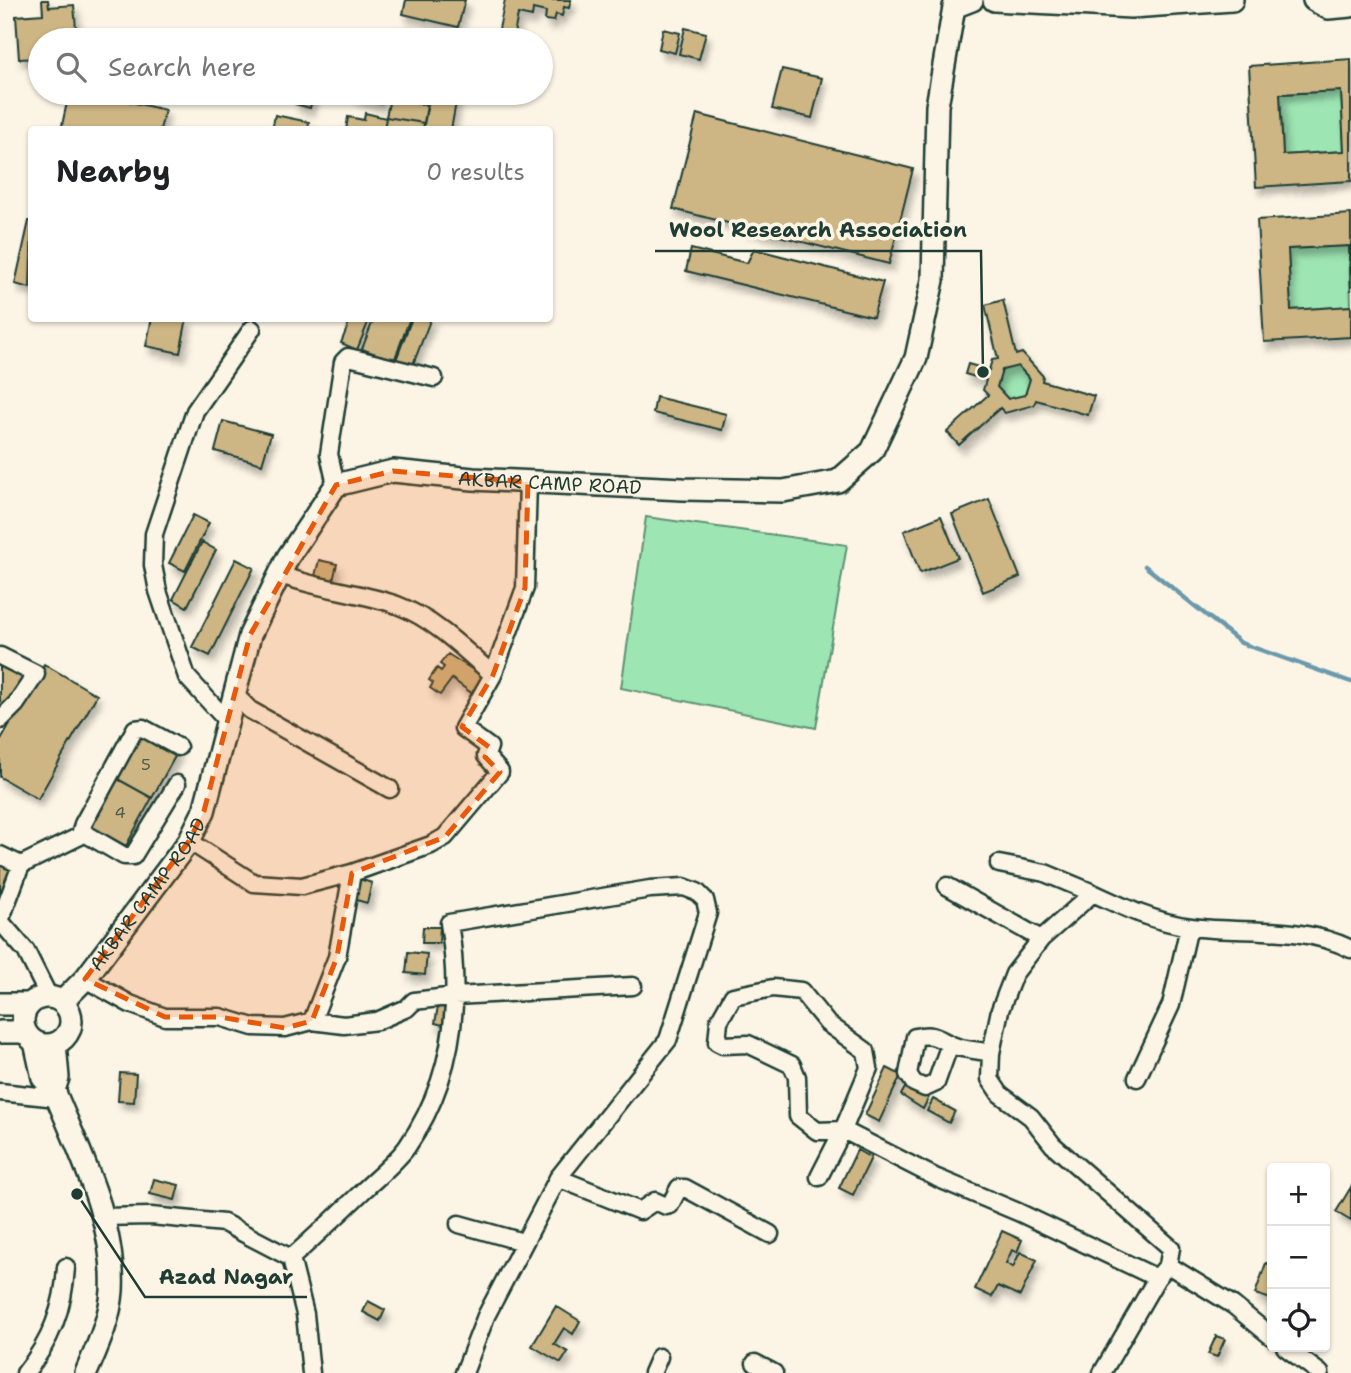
<!DOCTYPE html>
<meta charset="utf-8">
<style>
body{margin:0;font-family:"Shantell Sans",sans-serif;background:#f2f2f2;color:#202124}
.controls{position:absolute;right:21px;bottom:21px;display:grid;overflow:hidden;border-radius:7px;box-shadow:0 2px 5px #0004}
.controls button{width:63px;height:63px;display:grid;place-items:center;padding:0;border:0;border-bottom:2px solid #e0e0e0;background:#fff;color:#202124;font:35px sans-serif}
.list{margin:0;padding:0;list-style:none}
h2{display:flex;justify-content:space-between;align-items:center;height:91px;margin:0;padding:0 28px;font-size:30px}
h2 small{font-size:23px;font-weight:400;color:#757577}
.icon{flex:none;width:38px;height:38px;fill:none;stroke:currentColor;stroke-width:2;stroke-linecap:round;stroke-linejoin:round}
.map{position:relative;flex:none;width:1351px;height:1373px;overflow:hidden}
.search{position:absolute;background:#fff;box-shadow:0 2px 5px #0004;left:28px;top:28px;width:525px;height:77px;display:flex;align-items:center;gap:18px;box-sizing:border-box;padding:0 24px;border-radius:38px;color:#757577;font-size:26px}
.panel{position:absolute;background:#fff;box-shadow:0 2px 5px #0004;left:28px;top:126px;width:525px;height:196px;border-radius:7px}
.map>svg:first-child{display:block}
.green{fill:#9de5b3;stroke:#5e9174;stroke-width:2}
.lines{fill:none;stroke-linecap:round;stroke-linejoin:round}
.stream{stroke:#6a99ac;stroke-width:4.5}
.building{fill:#cdb584;stroke:#1f3d34;stroke-width:2;fill-rule:evenodd;filter:url(#shadow)}
.minor-casing{stroke:#1f3d34;stroke-width:21}
.tertiary-casing{stroke:#1f3d34;stroke-width:26}
.minor{stroke:#fcf5e5;stroke-width:16}
.tertiary{stroke:#fcf5e5;stroke-width:21}
.marked{fill:#e8590c;fill-opacity:0.2;stroke:#e8590c;stroke-width:5;stroke-dasharray:14 9;stroke-linejoin:round}
.labels{text-anchor:middle;dominant-baseline:central;stroke-width:7;stroke-linejoin:round;paint-order:stroke}
.number-label{font-size:16px;fill:#4a5b48}
.street-label{font-size:19px;fill:#1f3d34;stroke:#fcf5e5}
.leader{fill:none;stroke:#1f3d34;stroke-width:2.5}
.callout-dot{fill:#1f3d34;stroke:#fcf5e5;stroke-width:2.5}
.callout-label{font-size:21px;text-anchor:middle;font-weight:bold;fill:#1f3d34;stroke:#fcf5e5;stroke-width:7;stroke-linejoin:round;paint-order:stroke}
</style>
<div class="map">
<svg width="1351" height="1373" viewBox="0 0 1351 1373">
<defs>
<filter id="shadow"><feDropShadow dx="4" dy="7" stdDeviation="3.5" flood-color="#0004"/></filter>
</defs>
<rect width="100%" height="100%" fill="#fcf5e5"/>
<filter id="ink" filterUnits="userSpaceOnUse"><feTurbulence type="fractalNoise" baseFrequency=".0143" numOctaves="2"/><feDisplacementMap in="SourceGraphic" scale="14" xChannelSelector="R" yChannelSelector="G"/><feConvolveMatrix kernelMatrix="1 2 1 2 8 2 1 2 1" color-interpolation-filters="sRGB"/></filter>
<g filter="url(#ink)">
<path class="green" d="M1341 91 1344 151 1283 155 1280 94Z
M1349 246 1351 306 1291 310 1288 249Z
M1018 366 1030 379 1025 395 1008 399 997 387 1002 370Z
M646 517 847 545 816 728 621 688Z"/>
<g class="lines">
<path class="stream" d="M1145 566 1241 643 1351 682"/>
</g>
<path class="building" d="M42 0H48L49 7 74 5 77 40H40V58L19 59 16 16 43 14Z
M406 0H465L458 27 403 14Z
M505 0H571L569 8 564 7 562 16 556 14 554 21 545 20 546 12 533 9 532 17 518 14 513 40H502L497 39Z
M685 28 706 33 699 59 679 54Z
M663 29 680 33 675 53 659 49Z
M1351 59V181L1256 187 1249 66ZM1341 91 1344 151 1283 155 1280 94Z
M782 69 822 78 812 118 772 109Z
M69 93H93L165 110 160 130H61Z
M298 93H314L310 108 295 104Z
M354 93H384L381 104 353 97Z
M430 93 457 97 451 130H423Z
M390 98 427 105 424 123 386 117Z
M365 113 386 118 384 130H346L348 117 364 120Z
M697 114 913 169 889 264 673 209Z
M275 115 309 122 308 130H272Z
M386 117 424 123 423 130H384Z
M1351 214V291L1349 246 1288 249 1291 310 1351 306V337L1264 342 1257 220Z
M29 221H32L30 288 15 284Z
M691 249 747 263 754 249 883 282 873 317 686 271Z
M1003 300 1016 355 1022 353 1043 376 1042 381 1094 396 1088 415 1036 400 1034 405 1005 413 1000 408 959 445 947 432 988 395 983 390 986 380 965 374 968 364 989 370 992 360 998 359 985 305ZM1018 366 1030 379 1025 395 1008 399 997 387 1002 370Z
M152 318H187L180 353 146 346Z
M351 318H370L357 350 341 343Z
M374 318H410L394 361 362 349Z
M412 318H431L412 367 396 360Z
M656 397 726 414 722 430 653 413Z
M223 421 271 434 262 464 215 451Z
M989 499 1020 577 983 592 952 514Z
M193 515 209 523 185 571 169 563Z
M941 516 958 558 920 573 904 531Z
M202 542 216 550 187 607 173 599Z
M236 559 254 568 210 656 192 647Z
M319 560 337 564 332 585 314 580Z
M448 654 489 680 477 697 452 679 440 695 430 688 433 683 429 680 437 668 441 671 444 667 440 664Z
M2 659 26 681 0 709V660Z
M44 664 97 695 38 799 0 777V741Z
M140 729 178 751 152 798 114 777Z
M114 777 152 798 126 846 88 825Z
M0 862 14 869 0 895Z
M359 879 372 883 367 903 353 899Z
M423 927H440L439 943H422Z
M408 952 427 954 425 975 406 973Z
M438 1006 447 1008 443 1025 435 1023Z
M887 1068 901 1075 879 1122 865 1115Z
M120 1073 136 1074 134 1102 118 1101Z
M907 1084 929 1097 923 1109 901 1095Z
M933 1099 955 1111 949 1123 927 1111Z
M857 1150 871 1158 853 1195 839 1188Z
M154 1179 179 1185 175 1200 150 1194Z
M1351 1187V1221L1336 1212Z
M1002 1231 1022 1240 1017 1252 1012 1250 1006 1263 1013 1267 1020 1252 1037 1260 1020 1296 998 1286 992 1297 975 1289Z
M1266 1263 1272 1265 1271 1299 1255 1294Z
M368 1301 385 1310 380 1321 363 1312Z
M556 1306 580 1321 573 1334 564 1328 554 1344 568 1352 561 1363 532 1346Z
M1216 1336 1225 1339 1217 1357 1208 1354Z"/>
<g class="lines">
<defs>
<path id="minor" d="M336 485 329 454 343 362 348 357 357 359 434 378
M281 575C318 589 359 592 397 605 434 619 464 649 493 675L525 588 528 482
M0 656 36 674 16 704 0 720
M235 695 250 710 390 789
M229 723 187 677 158 591 153 565 154 534 195 411 252 329
M81 831 124 856H133L177 784
M189 841 254 883 302 886 352 873 431 845 445 837 500 772 486 756 489 747 463 728 493 675
M0 855 21 865
M999 864 1045 873 1093 893
M947 886 1041 939
M85 979 130 1004 165 1017H220L253 1027 285 1028 312 1021 344 1025 377 1021 407 1008 414 1001 455 996 633 986
M49 997 26 951 0 921 21 865 80 836 83 824 135 729 143 728 178 747
M312 1021 337 957 352 873
M950 1044 936 1083 925 1088 914 1083 908 1074 915 1037C935 1033 936 1038 952 1045 963 1050 979 1050 991 1053
M1137 1078 1171 1005 1189 927
M0 1092 57 1098
M843 1130 817 1131 798 1116 797 1077 792 1065 748 1044 723 1045 717 1042 719 1021 733 996 773 988 801 991 827 1023 866 1051 869 1068 843 1130 937 1178 1018 1212 1157 1278
M819 1177 843 1130
M558 1178 640 1211 655 1201 666 1206 670 1205 679 1188H685L770 1234
M102 1217 151 1216 224 1223 291 1258C317 1235 341 1212 365 1189 379 1176 396 1162 407 1147 453 1080 462 1002 449 923L650 889 684 887 697 892 705 900 708 913 668 1040 558 1178 486 1316 464 1373
M459 1224 523 1242
M291 1258 305 1314 311 1373
M1168 1265 1233 1305 1272 1337
M1285 1347 1320 1373
M755 1363 774 1373
M25 1373C50 1343 64 1306 66 1267
M652 1373 659 1357
M1102 1373 1157 1278 1168 1265 1171 1248 1053 1145 1031 1117 1000 1094 990 1079 991 1053 1000 1010 1014 974 1041 939 1093 893C1125 908 1155 922 1191 927 1246 934 1300 924 1351 949"/>
<g id="tertiary">
<path d="M994 0 1131 7 1232 0"/>
<path d="M1314 0 1328 8 1351 6"/>
<circle cx="47" cy="1021" r="24"/>
<path id="s1" d="M62 1002 85 979 189 841 204 811 250 635 288 557 336 485 393 471 473 479 683 489 783 491 838 481 872 451 916 358 933 280 937 106 954 7 972 0"/>
<path d="M0 1004H29"/>
<path d="M0 1032H25"/>
<path d="M35 1042 43 1078 54 1090C79 1152 116 1222 112 1291 110 1320 97 1347 86 1373"/>
<path d="M54 1090 58 1078 55 1044"/>
</g>
</defs>
<use href="#minor" class="minor-casing"/>
<use href="#tertiary" class="tertiary-casing"/>
<use href="#minor" class="minor"/>
<use href="#tertiary" class="tertiary"/>
</g>
</g>
<path class="marked" d="M393 471 528 482 525 588 493 675 462 727 489 747 485 757 500 772 445 837 352 873 337 957 312 1021 285 1028 220 1017H165L85 979 189 841 204 811 250 635 336 485Z"/>
<g class="labels">
<g class="number-label">
<text x="146" y="764">5</text>
<text x="120" y="812">4</text>
</g>
<g class="street-label">
<text stroke="none"><textPath href="#s1" startOffset="810">AKBAR CAMP ROAD</textPath></text>
<text stroke="none"><textPath href="#s1" startOffset="138">AKBAR CAMP ROAD</textPath></text>
</g>
</g>
<path class="leader" d="M983 372L981 251H655M77 1194L145 1297H307"/>
<g class="callout-dot">
<circle cx="983" cy="372" r="7"/>
<circle cx="77" cy="1194" r="7"/>
</g>
<g class="callout-label">
<text x="818" y="237">Wool Research Association</text>
<text x="226" y="1284">Azad Nagar</text>
</g>
</svg>
<div class="controls">
<button>+</button>
<button>−</button>
<button><svg class="icon" aria-label="locate" viewBox="0 0 24 24"><circle cx="12" cy="12" r="6"/><path d="M12 2v4M12 18v4M2 12h4M18 12h4"/></svg></button>
</div>
<div class="search"><svg class="icon" aria-label="search" viewBox="0 0 24 24"><circle cx="10" cy="10" r="6"/><path d="M15 15l6 6"/></svg>Search here</div>
<section class="panel">
<h2>Nearby<small>0 results</small></h2>
<ul class="list">
</ul>
</section>
</div>
